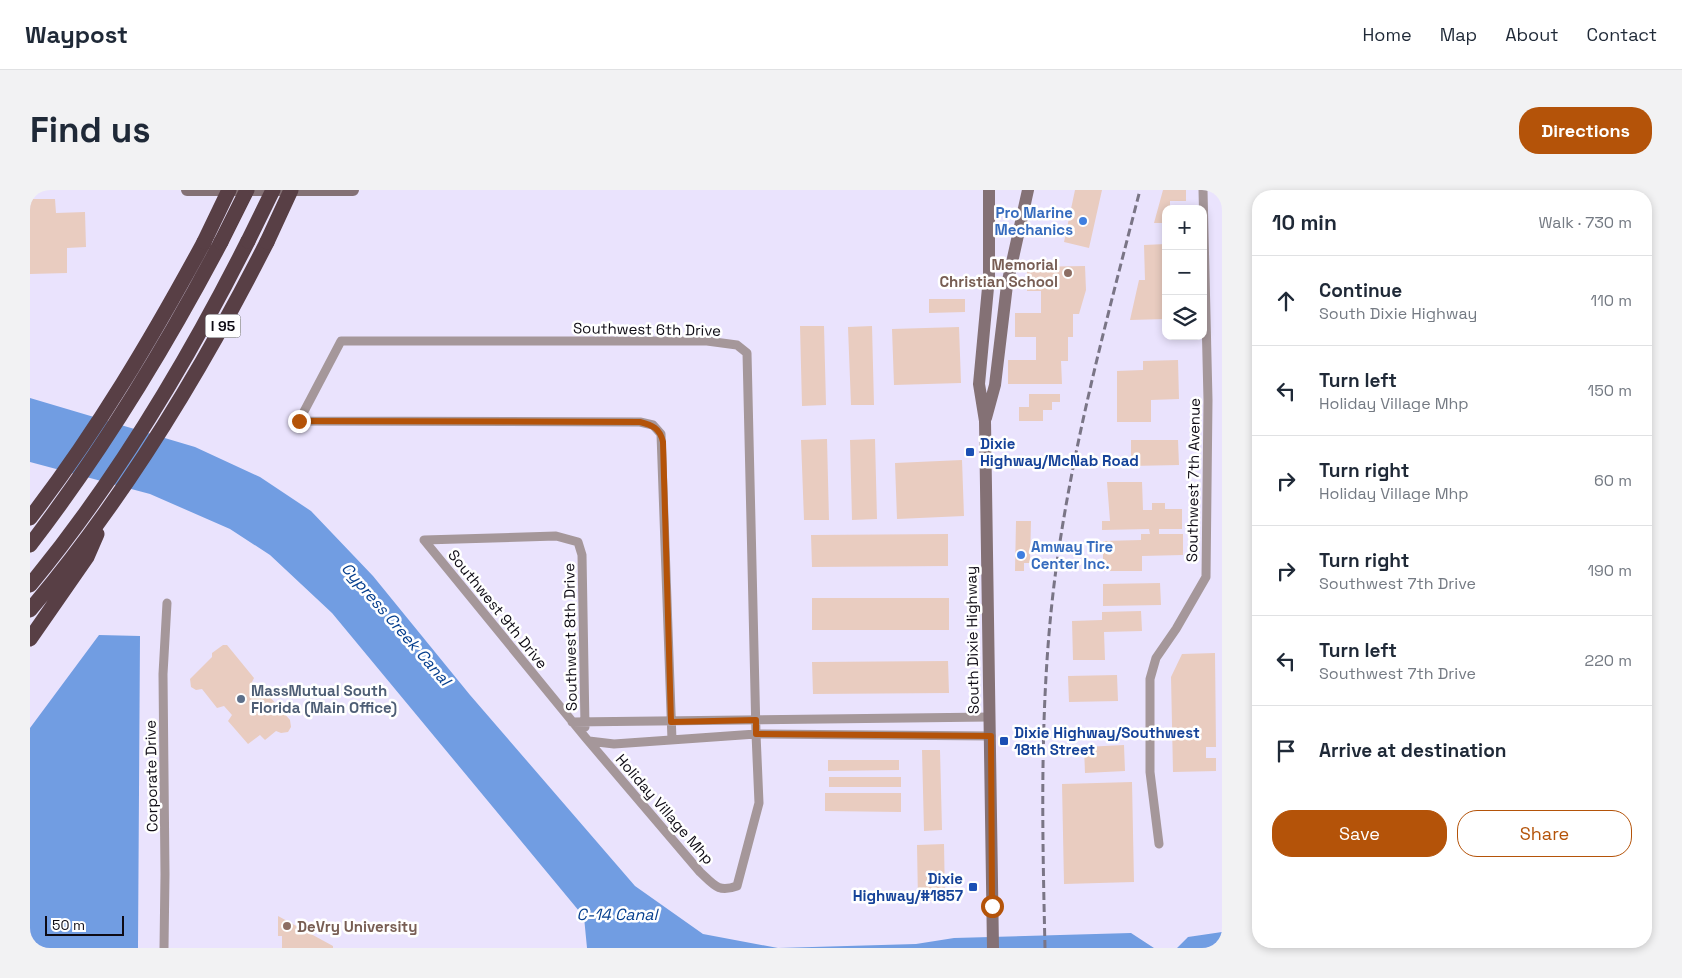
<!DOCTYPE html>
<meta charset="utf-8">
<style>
body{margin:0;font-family:"Space Grotesk",sans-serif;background:#f2f2f3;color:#1f2937}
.controls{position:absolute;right:15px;top:15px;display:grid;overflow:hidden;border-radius:10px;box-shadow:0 2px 8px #0003}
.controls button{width:45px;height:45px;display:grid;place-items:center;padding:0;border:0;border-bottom:1px solid #e0e1e3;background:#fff;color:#1f2937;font:25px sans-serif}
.scale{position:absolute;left:15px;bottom:12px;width:79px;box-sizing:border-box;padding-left:5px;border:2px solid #0e0b14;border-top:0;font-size:14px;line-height:18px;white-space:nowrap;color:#0e0b14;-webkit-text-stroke:4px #fff;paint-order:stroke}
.stop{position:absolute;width:15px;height:15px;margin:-11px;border:4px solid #b45309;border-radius:50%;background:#fff}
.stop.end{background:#b45309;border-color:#fff;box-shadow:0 1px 5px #0008}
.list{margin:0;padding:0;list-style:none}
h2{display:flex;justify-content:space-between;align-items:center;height:65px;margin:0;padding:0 20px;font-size:21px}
h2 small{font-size:16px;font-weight:400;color:#747a83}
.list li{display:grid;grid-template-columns:32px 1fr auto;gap:15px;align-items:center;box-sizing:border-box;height:90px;padding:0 20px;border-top:1px solid #e0e1e3}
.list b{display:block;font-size:19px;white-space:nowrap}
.list p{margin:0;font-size:16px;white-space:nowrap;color:#747a83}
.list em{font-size:16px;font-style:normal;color:#747a83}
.actions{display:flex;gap:10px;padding:15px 20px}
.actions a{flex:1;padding:11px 0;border:1px solid #b45309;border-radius:20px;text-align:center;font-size:18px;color:#b45309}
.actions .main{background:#b45309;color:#fff}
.icon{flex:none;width:28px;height:28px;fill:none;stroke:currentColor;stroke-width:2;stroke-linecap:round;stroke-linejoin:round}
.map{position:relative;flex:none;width:1192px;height:758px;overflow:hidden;border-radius:20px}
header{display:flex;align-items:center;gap:30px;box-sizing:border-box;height:70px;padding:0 25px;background:#fff;border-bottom:1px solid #e0e1e3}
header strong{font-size:24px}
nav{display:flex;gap:28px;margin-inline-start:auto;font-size:18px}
.intro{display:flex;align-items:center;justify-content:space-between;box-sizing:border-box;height:120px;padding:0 30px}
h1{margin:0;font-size:35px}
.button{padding:12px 22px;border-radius:20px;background:#b45309;color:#fff;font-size:18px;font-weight:700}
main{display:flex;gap:30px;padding:0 30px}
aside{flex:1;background:#fff;border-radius:20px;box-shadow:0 2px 8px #0003}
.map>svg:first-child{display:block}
.water{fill:#719de2}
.building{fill:#e9ccc0}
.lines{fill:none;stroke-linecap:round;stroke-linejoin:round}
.minor{stroke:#a5979a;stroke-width:9}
.secondary{stroke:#847175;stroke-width:12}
.motorway{stroke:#583f45;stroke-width:15}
.rail{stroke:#7a7586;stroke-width:3;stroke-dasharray:8 4;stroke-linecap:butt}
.motorway-bridge{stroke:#583f45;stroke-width:15}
.route{stroke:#b45309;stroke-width:6}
.shop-dot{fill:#3f7fe0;stroke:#fff;stroke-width:2}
.education-dot{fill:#8d6e63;stroke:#fff;stroke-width:2}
.transit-dot{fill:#1a4fb4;stroke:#fff;stroke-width:2}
.service-dot{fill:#5c6f8a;stroke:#fff;stroke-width:2}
.labels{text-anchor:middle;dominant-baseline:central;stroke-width:5;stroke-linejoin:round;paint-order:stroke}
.shield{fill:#fff;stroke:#56545a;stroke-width:1}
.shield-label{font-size:14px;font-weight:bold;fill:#0e0b14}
.shop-label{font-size:15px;font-weight:bold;fill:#366cbe;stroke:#fff;text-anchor:end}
.education-label{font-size:15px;font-weight:bold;fill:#785e54;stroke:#fff;text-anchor:end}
.street-label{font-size:15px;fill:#0e0b14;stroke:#fff}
.transit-label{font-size:15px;font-weight:bold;fill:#164399;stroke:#fff;text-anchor:start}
.service-label{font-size:15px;font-weight:bold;fill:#4e5e75;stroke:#fff;text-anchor:start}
.water-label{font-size:16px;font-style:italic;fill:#063f8e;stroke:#fff}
</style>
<header>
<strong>Waypost</strong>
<nav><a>Home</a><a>Map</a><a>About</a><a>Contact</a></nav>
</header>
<div class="intro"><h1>Find us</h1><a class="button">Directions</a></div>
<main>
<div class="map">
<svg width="1192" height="758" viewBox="0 0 1192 758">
<rect width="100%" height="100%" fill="#eae3fd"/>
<path class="water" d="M0 208 165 257 230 287 281 321 343 386 440 505 605 696 673 744 748 758 886 754 924 748 1101 743 1124 758H557L554 727 302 423 240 365 200 339 120 304 0 272Z
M69 445 110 446 108 758H0V538Z
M1192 742V758H1147L1158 747Z"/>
<path class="building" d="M1045 0H1072L1059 58 1034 52Z
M1133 0H1156V11H1140V19H1136V33H1124Z
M0 9H25L26 23 55 22 56 57 37 58V83L0 84Z
M1136 54V129L1100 130 1109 90H1115L1114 55Z
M1055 76 1056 100 1049 124H1043V147H1038V171H1031L1032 194H978V170H1006V147H985V123H1011V101H997V77Z
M899 109H935V122L899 123Z
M770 136H794L796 215 772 216Z
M842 136 844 215H821L818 137Z
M929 137 931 193 864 195 862 139Z
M1148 170 1149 209 1121 210V232H1087V181L1113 180V171Z
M999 204H1030V212H1022V220H1013V231H989V217H999Z
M797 249 799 330H774L771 250Z
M845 249 847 329 822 330 820 250Z
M1101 250H1148L1149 275 1101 276Z
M932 270 934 326 867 329 865 273Z
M1077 292H1112L1113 320H1122V313H1135V319H1152V339H1129V344H1153V365L1112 366V381H1073V351L1111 350V344H1120L1119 339 1072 340V331H1080Z
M986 331H1001L1000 373H994V381H985Z
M918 344V376L782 377 781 345Z
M1130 393 1131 415 1073 416V394Z
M782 408H919V440H782Z
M1111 421 1112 441 1074 442 1075 470H1043L1042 431 1072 430V422Z
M193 455H197L224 488 222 492 229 501 234 500 260 530 261 537 258 542 251 543 246 541 235 550 230 545 218 554 198 531 202 525 194 516 187 518 172 499 166 500 161 497 160 489 182 467V463Z
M1185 463 1186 557H1176V568H1186V581L1143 582 1141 487 1152 464Z
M918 471 919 503 783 504 782 472Z
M1087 485 1088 511 1039 512 1038 486Z
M1094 555 1095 581 1055 583 1054 557Z
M892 560H910L912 640 894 641Z
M798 570H869V580L798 581Z
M799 587H871V597H799Z
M1102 592 1104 692 1034 694 1032 594Z
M795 603H871V622L795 621Z
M914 654 915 710 888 711 887 655Z
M248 726 303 756V758H252V746H248Z"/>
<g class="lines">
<path class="minor" d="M394 350 555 547 670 682C684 695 688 703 707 696L729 613 726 544 584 554 559 551
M394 350 526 346 548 352 552 365 555 537
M542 532 960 527
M642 550 631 244 623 235 610 232 269 231 311 151H677L707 155 717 163 726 544 961 546
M1129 654 1120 582V489L1126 468 1146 439 1176 387 1178 210 1173 0
M134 758 135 684 133 484 137 413"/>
<path class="secondary" d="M157 0H323
M959 0V87L949 194 955 231 963 758
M956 228 965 195 977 95 998 0"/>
<path class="motorway" d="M0 328C67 241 122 148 174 52
M0 355C73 260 135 158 191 52
M0 395C87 290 157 172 218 51
M0 420C95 308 171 182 237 52
M0 449 57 367 67 344"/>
<path class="rail" d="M1015 758C1012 627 1009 495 1028 365 1046 241 1079 121 1110 0"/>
<path class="motorway-bridge" d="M218 51 243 0
M174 52 199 0
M191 52 217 0
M237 52 261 0"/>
</g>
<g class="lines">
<path class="route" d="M269 231 610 232C622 235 630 238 633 252L641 532 726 530V544L961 546 962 716"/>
</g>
<g class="shop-dot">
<circle cx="1053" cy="31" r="5"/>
<circle cx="991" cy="365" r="5"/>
</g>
<g class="education-dot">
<circle cx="1038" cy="83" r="5"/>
<circle cx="257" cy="736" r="5"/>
</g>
<g class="transit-dot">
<rect x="935" y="257" width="10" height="10" rx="2.5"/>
<rect x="969" y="546" width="10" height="10" rx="2.5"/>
<rect x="938" y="692" width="10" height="10" rx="2.5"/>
</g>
<circle class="service-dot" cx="211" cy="509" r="5"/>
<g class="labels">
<rect class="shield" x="175.5" y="124.5" width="35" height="23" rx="4"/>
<g class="shield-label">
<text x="193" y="136">I 95</text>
</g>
<g class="shop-label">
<text x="1043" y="22">Pro Marine<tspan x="1043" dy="17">Mechanics</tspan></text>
<text x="1001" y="356" text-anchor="start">Amway Tire<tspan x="1001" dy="17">Center Inc.</tspan></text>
</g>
<g class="education-label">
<text x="1028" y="74">Memorial<tspan x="1028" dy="17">Christian School</tspan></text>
<text x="267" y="736" text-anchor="start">DeVry University</text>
</g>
<g class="street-label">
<text transform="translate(617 139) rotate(1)">Southwest 6th Drive</text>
<text transform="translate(1163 290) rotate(-89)">Southwest 7th Avenue</text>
<text transform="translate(468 419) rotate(51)">Southwest 9th Drive</text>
<text transform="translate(540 447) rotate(-91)">Southwest 8th Drive</text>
<text transform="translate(942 450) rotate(-91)">South Dixie Highway</text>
<text transform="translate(121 586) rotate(-91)">Corporate Drive</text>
<text transform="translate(635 619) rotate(49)">Holiday Village Mhp</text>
</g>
<g class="transit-label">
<text x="950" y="253">Dixie<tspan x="950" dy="17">Highway/McNab Road</tspan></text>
<text x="984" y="542">Dixie Highway/Southwest<tspan x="984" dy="17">18th Street</tspan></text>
<text x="933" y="688" text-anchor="end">Dixie<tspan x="933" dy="17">Highway/#1857</tspan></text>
</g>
<g class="service-label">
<text x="221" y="500">MassMutual South<tspan x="221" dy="17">Florida (Main Office)</tspan></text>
</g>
<g class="water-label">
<text transform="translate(366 434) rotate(49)">Cypress Creek Canal</text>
<text x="587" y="724">C-14 Canal</text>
</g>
</g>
</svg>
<div class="controls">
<button>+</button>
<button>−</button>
<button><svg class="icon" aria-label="layers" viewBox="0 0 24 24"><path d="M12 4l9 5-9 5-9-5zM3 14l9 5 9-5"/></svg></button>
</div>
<div class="scale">50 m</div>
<div class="stop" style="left:962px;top:716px"></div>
<div class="stop end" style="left:269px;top:231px"></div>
</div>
<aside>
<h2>10 min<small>Walk · 730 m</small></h2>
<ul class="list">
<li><svg class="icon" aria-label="ahead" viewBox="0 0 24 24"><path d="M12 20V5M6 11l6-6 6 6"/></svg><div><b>Continue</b><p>South Dixie Highway</p></div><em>110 m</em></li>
<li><svg class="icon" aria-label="left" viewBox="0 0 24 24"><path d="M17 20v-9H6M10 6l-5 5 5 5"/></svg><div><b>Turn left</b><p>Holiday Village Mhp</p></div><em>150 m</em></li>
<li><svg class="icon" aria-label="right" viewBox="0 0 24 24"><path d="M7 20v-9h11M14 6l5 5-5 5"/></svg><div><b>Turn right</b><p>Holiday Village Mhp</p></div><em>60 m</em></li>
<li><svg class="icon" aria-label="right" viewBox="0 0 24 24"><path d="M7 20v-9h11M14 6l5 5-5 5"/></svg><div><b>Turn right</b><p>Southwest 7th Drive</p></div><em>190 m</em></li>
<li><svg class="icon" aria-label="left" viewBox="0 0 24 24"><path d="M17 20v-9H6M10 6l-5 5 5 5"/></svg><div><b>Turn left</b><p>Southwest 7th Drive</p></div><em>220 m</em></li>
<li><svg class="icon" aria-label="arrive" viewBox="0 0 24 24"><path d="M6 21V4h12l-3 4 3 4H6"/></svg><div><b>Arrive at destination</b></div></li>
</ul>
<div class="actions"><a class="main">Save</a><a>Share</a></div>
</aside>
</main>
